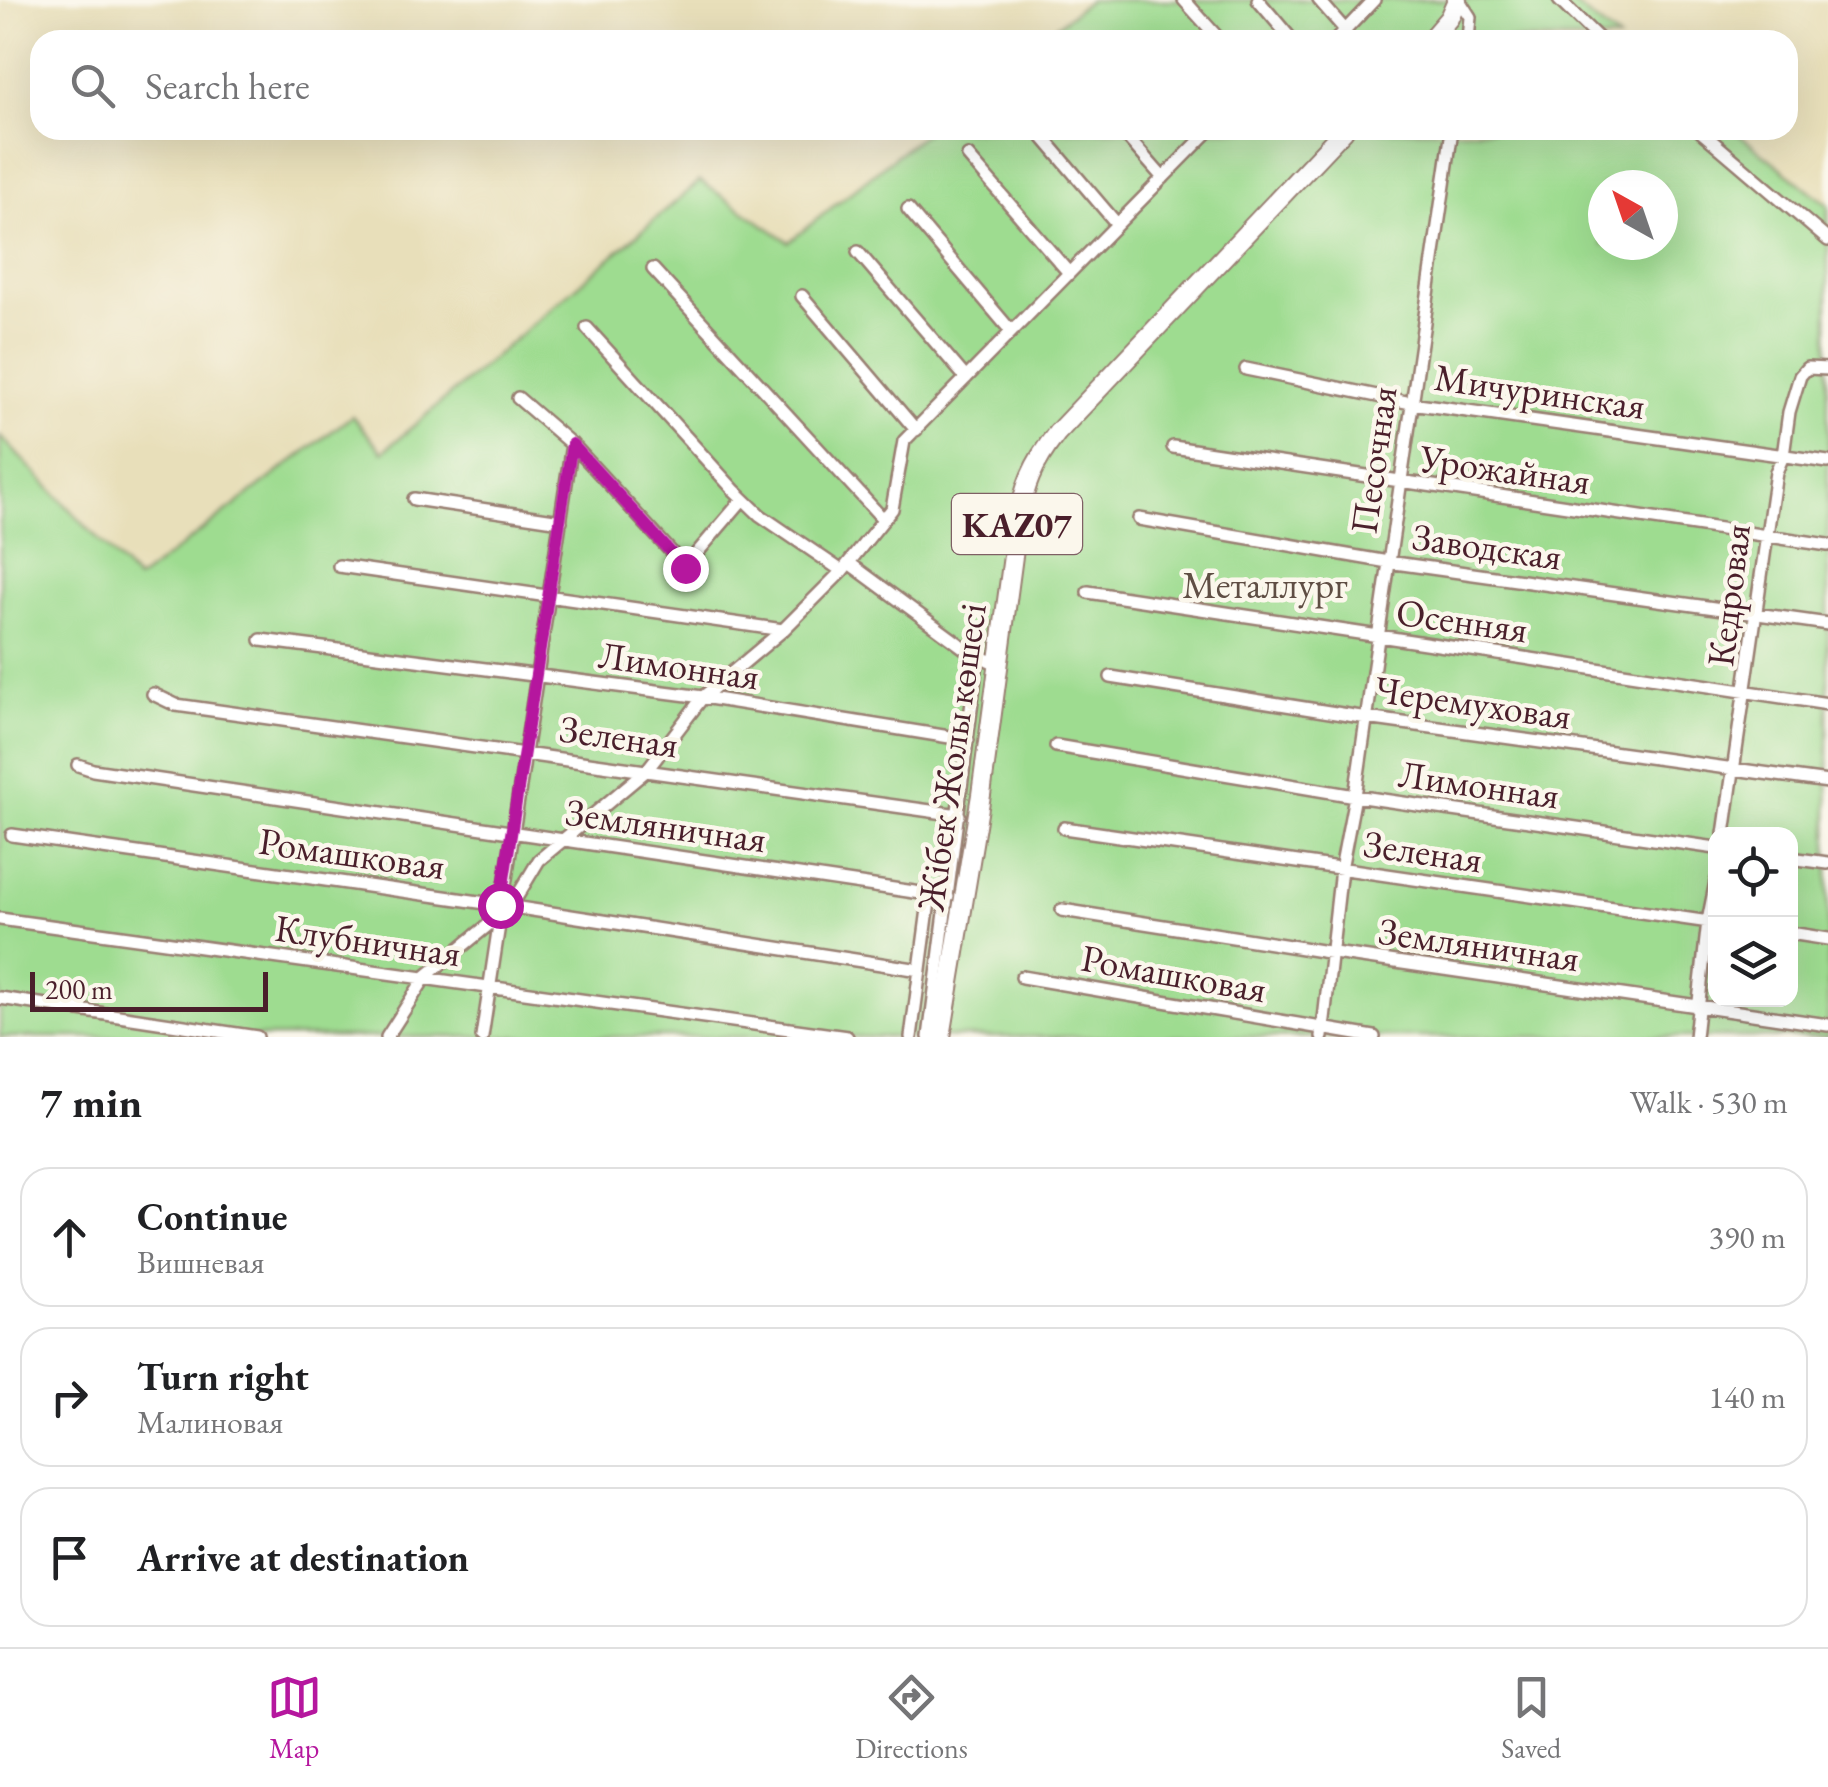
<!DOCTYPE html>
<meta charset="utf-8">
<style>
body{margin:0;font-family:"EB Garamond",serif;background:#f6f6f6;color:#202124}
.controls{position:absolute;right:30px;bottom:30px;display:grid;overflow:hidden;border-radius:20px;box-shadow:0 10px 40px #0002}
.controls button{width:90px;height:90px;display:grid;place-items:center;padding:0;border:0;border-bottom:2px solid #e0e0e0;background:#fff;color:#202124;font:50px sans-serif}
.compass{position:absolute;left:1588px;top:170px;width:90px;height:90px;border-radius:50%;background:#fff;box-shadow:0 10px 40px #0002;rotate:320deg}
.scale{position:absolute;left:30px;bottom:25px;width:238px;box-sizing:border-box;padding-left:10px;border:5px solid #4a1f2b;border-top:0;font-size:28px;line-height:35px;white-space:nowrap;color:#4a1f2b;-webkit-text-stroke:8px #fbf7ec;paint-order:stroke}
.stop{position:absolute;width:30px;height:30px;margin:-22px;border:8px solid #b5179e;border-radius:50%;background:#fff}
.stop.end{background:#b5179e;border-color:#fff;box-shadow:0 2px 10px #0008}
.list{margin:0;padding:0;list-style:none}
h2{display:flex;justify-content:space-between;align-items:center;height:130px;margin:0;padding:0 40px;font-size:42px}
h2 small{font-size:32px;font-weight:400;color:#757577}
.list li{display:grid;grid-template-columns:65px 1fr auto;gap:30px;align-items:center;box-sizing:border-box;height:140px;margin:0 20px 20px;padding:0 20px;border:2px solid #e0e0e0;border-radius:30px}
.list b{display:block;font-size:38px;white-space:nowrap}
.list p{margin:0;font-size:32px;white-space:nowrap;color:#757577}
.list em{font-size:32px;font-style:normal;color:#757577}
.icon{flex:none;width:55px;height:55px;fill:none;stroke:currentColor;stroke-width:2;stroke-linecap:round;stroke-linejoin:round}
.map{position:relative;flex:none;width:1828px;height:1037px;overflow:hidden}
.search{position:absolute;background:#fff;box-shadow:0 10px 40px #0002;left:30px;right:30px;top:30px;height:110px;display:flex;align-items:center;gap:25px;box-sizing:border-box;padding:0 35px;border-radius:30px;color:#757577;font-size:38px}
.sheet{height:610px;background:#fff}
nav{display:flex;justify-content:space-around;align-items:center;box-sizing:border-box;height:140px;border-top:2px solid #e0e0e0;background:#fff;font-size:28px;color:#757577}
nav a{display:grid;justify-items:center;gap:5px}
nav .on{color:#b5179e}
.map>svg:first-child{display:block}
.green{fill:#9edc90;stroke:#747e5e;stroke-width:2.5;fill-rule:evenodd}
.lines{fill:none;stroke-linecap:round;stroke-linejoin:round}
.minor-casing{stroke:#997f72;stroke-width:16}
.highway-casing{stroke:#997f72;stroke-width:22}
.minor{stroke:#fff;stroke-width:11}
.highway{stroke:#fff;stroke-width:18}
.route{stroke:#b5179e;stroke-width:12}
.labels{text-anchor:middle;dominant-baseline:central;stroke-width:9;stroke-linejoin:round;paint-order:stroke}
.shield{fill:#fbf7ec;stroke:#7f6065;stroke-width:2.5}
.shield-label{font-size:35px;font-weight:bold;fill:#4a1f2b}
.street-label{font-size:38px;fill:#4a1f2b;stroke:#fbf7ec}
.park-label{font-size:38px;fill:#5f4e44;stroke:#fbf7ec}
</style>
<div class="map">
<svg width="1828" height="1037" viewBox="0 0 1828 1037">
<rect width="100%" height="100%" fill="#fbf7ec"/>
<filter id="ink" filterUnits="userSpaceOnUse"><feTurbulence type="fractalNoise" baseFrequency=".01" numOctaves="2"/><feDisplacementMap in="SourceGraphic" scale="20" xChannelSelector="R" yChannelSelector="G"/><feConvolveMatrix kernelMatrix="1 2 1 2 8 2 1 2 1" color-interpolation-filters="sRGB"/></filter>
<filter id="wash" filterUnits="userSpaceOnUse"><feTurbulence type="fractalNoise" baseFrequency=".0048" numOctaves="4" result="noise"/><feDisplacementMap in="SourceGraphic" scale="40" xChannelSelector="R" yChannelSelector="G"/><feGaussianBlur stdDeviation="2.25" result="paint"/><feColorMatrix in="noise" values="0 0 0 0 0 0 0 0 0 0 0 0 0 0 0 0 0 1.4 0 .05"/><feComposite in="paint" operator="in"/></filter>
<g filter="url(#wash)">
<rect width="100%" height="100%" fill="#e8dfba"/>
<path class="green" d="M1089 0H1568L1619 40H1039Z
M928 130H1733L1828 205V1037H0V436L137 580 352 416 383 452 700 181 789 242ZM1603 185H1663V245H1603ZM1716 834H1790V999H1716Z"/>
</g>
<g filter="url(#ink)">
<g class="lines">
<defs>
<path id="minor" d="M1184 0 1220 40
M1258 0 1292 40
M1319 0 1346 31
M1459 0 1470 17 1468 40
M1559 0 1600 40
M1336 40 1374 0
M1037 130 1117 224
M1121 130 1163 178
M1699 130 1828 240
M968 156 1069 273
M908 209 1011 331
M858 252 966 378
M653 269 883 519
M802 296 916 430
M587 328 734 490 760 515 842 571
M1246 369 1411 403 1828 462
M518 398 576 448 685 567 743 499
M1173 447 1828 545
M414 499 561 521
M1139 519 1388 562 1828 624
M849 563 967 650 999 665
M339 566 783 630
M1088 592 1828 704
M261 640 703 697 968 740
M1111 677 1367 718 1828 782
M153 694 176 705 959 815
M1056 746 1355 796 1716 848
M78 765 93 770 948 897
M1064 828 1716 923
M1724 834 1776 472 1783 456 1789 412 1800 376 1807 368 1828 369
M12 835 500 905 920 970
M1790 858 1828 863
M1062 910 1334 953 1828 1025
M500 914 518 895 539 860 647 770 703 697 783 630 842 571 892 509 904 441 1210 130
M0 919 847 1037
M1790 933 1828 939
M1022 977 1374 1037
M0 998 257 1037
M387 1037 426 976 498 917
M482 1037 572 444
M911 1037 930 894
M929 1037 978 655
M1322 1037 1341 869 1355 796 1452 130
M1695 1037 1708 921 1716 881"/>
<path id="highway" d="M1430 40 1449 18 1457 0
M941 1037 981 795 1017 526C1024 486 1032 465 1057 433L1344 130"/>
</defs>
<use href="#minor" class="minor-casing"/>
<use href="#highway" class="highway-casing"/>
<use href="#minor" class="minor"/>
<use href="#highway" class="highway"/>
</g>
</g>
<g class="lines" filter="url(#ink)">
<path class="route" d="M500 905 572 444 685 568"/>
</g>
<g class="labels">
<rect class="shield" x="952" y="494" width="130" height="60" rx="8"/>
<g class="shield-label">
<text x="1017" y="524">KAZ07</text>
</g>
<g class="street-label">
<text transform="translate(1540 391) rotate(8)">Мичуринская</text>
<text transform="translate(1373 460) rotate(-82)">Песочная</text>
<text transform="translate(1505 469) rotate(8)">Урожайная</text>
<text transform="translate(1487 546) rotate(8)">Заводская</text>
<text transform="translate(1728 595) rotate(-83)">Кедровая</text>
<text transform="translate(1462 620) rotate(8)">Осенняя</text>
<text transform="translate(679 665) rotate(8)">Лимонная</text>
<text transform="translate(1473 702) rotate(8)">Черемуховая</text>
<text transform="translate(619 736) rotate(8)">Зеленая</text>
<text transform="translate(951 757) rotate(-82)">Жібек Жолы көшесі</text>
<text transform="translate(1479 784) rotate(8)">Лимонная</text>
<text transform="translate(666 825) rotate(8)">Земляничная</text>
<text transform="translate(1423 851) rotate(8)">Зеленая</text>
<text transform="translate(352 853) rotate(8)">Ромашковая</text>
<text transform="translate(368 940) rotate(8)">Клубничная</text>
<text transform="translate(1479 944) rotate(8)">Земляничная</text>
<text transform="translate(1174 973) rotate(10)">Ромашковая</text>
</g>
<g class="park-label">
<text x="1265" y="584">Металлург</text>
</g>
</g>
</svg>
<div class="controls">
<button><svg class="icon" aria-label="locate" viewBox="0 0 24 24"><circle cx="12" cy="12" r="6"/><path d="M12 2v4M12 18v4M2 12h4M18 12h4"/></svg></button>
<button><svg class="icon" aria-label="layers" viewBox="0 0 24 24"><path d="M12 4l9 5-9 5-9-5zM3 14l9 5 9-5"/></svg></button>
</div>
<svg class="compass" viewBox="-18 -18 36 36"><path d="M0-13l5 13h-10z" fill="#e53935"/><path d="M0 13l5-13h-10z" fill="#757577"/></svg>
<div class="scale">200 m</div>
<div class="stop" style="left:500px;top:905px"></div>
<div class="stop end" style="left:685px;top:568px"></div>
<div class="search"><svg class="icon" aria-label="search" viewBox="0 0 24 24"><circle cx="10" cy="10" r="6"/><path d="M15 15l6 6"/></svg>Search here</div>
</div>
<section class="sheet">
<h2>7 min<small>Walk · 530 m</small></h2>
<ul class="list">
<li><svg class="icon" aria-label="ahead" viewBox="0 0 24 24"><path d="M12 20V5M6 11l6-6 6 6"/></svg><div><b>Continue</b><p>Вишневая</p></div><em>390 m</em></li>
<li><svg class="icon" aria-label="right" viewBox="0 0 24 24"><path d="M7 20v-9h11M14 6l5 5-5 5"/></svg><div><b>Turn right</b><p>Малиновая</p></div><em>140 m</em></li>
<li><svg class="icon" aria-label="arrive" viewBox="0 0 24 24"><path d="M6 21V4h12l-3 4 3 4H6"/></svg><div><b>Arrive at destination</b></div></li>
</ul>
</section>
<nav>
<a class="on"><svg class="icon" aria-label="map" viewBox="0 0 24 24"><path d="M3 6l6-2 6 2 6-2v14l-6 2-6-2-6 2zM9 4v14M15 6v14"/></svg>Map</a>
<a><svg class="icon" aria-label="directions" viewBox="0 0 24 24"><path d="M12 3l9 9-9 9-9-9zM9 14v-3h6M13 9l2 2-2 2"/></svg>Directions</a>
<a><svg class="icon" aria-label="saved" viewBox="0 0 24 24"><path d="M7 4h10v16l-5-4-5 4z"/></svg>Saved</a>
</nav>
